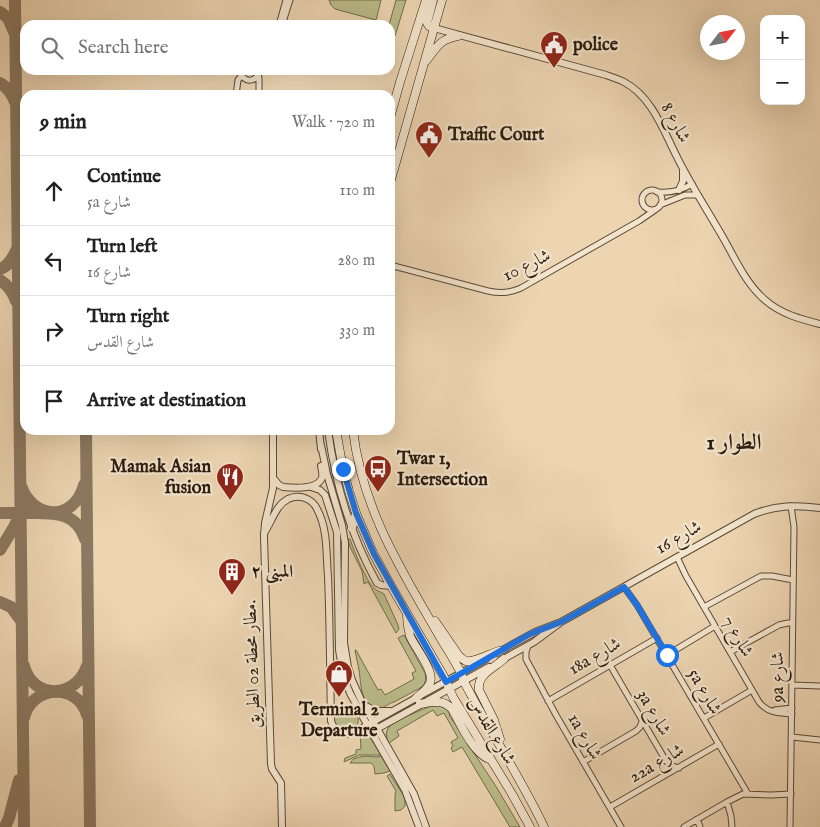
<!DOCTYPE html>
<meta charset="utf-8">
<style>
body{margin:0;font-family:"IM FELL English",Amiri,serif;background:#f2f2f2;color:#222}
.controls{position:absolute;right:15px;top:15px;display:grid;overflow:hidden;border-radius:10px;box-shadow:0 5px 20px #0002}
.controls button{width:45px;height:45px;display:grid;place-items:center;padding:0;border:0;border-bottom:1px solid #e0e0e0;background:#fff;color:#222;font:25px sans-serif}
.compass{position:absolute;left:700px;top:15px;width:45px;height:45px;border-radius:50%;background:#fff;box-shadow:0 5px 20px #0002;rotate:58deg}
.stop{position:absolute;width:15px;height:15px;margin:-11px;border:4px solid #1a73e8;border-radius:50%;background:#fff}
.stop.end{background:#1a73e8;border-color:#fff;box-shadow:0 1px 5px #0008}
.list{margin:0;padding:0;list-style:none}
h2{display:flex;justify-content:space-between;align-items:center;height:65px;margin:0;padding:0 20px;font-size:21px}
h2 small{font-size:16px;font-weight:400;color:#767676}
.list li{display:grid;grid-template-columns:32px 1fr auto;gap:15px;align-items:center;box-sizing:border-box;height:70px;padding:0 20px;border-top:1px solid #e0e0e0}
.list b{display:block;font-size:19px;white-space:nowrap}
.list p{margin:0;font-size:16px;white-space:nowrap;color:#767676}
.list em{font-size:16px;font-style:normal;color:#767676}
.icon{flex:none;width:28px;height:28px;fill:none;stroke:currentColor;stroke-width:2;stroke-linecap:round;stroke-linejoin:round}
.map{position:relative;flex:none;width:820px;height:827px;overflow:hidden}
.search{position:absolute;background:#fff;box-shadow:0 5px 20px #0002;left:20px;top:20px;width:375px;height:55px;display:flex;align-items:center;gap:12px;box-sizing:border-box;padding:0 18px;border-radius:15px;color:#767676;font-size:19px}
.panel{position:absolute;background:#fff;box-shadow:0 5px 20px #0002;left:20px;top:90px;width:375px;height:345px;border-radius:15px}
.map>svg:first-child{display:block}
.green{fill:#bbbc8a;stroke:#726c4c}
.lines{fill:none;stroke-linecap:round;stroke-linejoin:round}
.taxiway{stroke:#8b7860;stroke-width:12}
.minor-casing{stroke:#5a4a36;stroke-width:7}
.tertiary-casing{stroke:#5a4a36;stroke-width:8}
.secondary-casing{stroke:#291b0d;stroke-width:9}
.minor{stroke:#f3e4cd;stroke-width:5}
.tertiary{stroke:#f3e4cd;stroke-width:6}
.secondary{stroke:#f3e4cd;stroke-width:8}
.route{stroke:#1a73e8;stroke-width:6}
.labels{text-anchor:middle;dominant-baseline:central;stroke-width:4.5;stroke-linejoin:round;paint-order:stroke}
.poi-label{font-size:18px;font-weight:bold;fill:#291b0d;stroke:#f3e4cd;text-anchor:start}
.street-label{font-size:18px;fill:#291b0d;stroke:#f3e4cd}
.district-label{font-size:22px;font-weight:bold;fill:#291b0d;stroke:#f3e4cd}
</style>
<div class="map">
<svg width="820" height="827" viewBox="0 0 820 827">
<rect width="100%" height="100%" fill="#edd5b2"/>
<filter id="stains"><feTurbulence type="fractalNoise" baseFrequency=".004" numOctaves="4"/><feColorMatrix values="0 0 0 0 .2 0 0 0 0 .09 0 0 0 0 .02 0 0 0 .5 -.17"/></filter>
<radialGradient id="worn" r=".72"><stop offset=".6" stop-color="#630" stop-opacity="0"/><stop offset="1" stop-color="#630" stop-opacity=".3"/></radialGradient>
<path class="green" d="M329 0H381L376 20 335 9 331 5Z
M396 0H406L395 36 390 34V25H389Z
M348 539H350C354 550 366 581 374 588 377 591 381 592 384 594L398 625 399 629 396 633 368 582 364 584 362 571 350 547Z
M404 635 425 673C426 679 426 682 422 687L394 702C388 703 383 710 376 708 360 705 361 682 359 670 358 664 356 657 355 650H356L378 690 381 689 385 695 414 679 412 673 416 671 398 638Z
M334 705H350C353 709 357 714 358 718 361 731 341 734 336 725 332 719 334 711 334 705Z
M435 705C442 706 446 708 450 714L449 715 497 788 520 827H510L462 747 453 752 451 748 453 746 451 742 458 738 444 713 437 716 433 710 397 731 399 736 389 743C386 738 385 732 389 727 396 720 425 708 435 705Z
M366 731 381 755H359L344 762 345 758 356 754V750L361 749 360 733Z
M366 756 376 757 381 756 390 771 384 773 375 774 374 766 371 763H350C353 757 361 757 366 756Z
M390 774 405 798V806L401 810 395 811V794L396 791 387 776Z"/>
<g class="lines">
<path class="taxiway" d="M15 0 24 827
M0 12 8 18 14 32
M0 83C7 87 12 94 15 102
M0 269C9 266 13 257 17 249
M0 280C9 286 13 292 16 301
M86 430 90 827
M21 486C33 520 74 522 84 485
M0 513C12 513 23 513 35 513 58 513 77 514 85 539
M0 550 14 527 20 515
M0 602 11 607 22 622
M24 666C33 700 76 699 87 666
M24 718C31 685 78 682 87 715
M5 827 9 818 19 780"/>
<defs>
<path id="minor" d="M279 25 286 0
M282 25 290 0
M241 70C241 80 250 83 257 77L259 70
M258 74 259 78V95
M236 95 238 80 242 75
M642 200a10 10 0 1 1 20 0a10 10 0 1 1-20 0Z
M657 192C669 193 681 191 692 184
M660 205 685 195H698
M390 265 488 291C500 294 510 293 521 288L639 221 655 210
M677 557 686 576 759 702C768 713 778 713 792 714
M624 587 637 605 748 794
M704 607 761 576H772L793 580
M528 646 526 652V659L556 715 621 827
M730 652 779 625 788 623H792
M667 655 715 626
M610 665 666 761 671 766 679 768
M792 685 820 686
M548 701 657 638
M775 710 792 708
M704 718 752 690
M792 737 820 740
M583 762 636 731 640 727 642 721
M727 802 731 816 732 827
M610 807 719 744
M697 819 700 827
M684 827 727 802 743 794 771 795 791 794
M790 827 794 527 791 506"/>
<path id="tertiary" d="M434 28 606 75C612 77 618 79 624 82 651 96 663 129 676 155 689 182 706 208 721 234 734 256 745 283 765 300 781 314 800 319 820 324
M679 190 683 181V171
M273 430V488L265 523 264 537 271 764 272 769 281 783 282 827
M319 430 321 449
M328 430C335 483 351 536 377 583L381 585 391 586
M321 445 327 474 342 525 345 543 344 643 348 667 352 680 361 700 414 794 426 827
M273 478 279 485 283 487C293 488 317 490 322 478 323 474 322 470 321 466
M311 487 320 490 325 495 337 532 339 650 344 678 350 693 364 719 405 790 419 827
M264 533C272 522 275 506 288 499 299 494 312 498 317 509 328 529 326 554 328 576 330 624 330 672 331 721 335 733 344 737 355 732L486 659
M497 653 535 632 561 622
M500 661 534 642 561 622 754 514C776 505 797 505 820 508
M364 705 375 711H390
M371 732 489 667"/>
<path id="secondary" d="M433 0 427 23 429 26 434 28
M426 61C437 47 440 39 458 36
M390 118 400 82 426 0
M390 183 442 0
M336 430 343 469 349 491 356 513 373 553 391 586 443 675 453 697 512 794 530 827
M353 430C362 511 405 576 444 644 450 653 455 662 460 671 463 677 465 685 469 691 493 737 522 780 544 827
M352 528 356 513
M407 616C407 623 408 629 410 636 415 648 435 671 430 683 428 689 421 694 416 698
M435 621 459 656C462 658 463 660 466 661 474 663 491 653 499 651
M420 704C432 702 443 699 452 709 461 724 472 752 489 759
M500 739 494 720 479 690C477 674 494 668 504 659"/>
</defs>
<use href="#minor" class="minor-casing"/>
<use href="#tertiary" class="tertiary-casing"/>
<use href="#secondary" class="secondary-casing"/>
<use href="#minor" class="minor"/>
<use href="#tertiary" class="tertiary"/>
<use href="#secondary" class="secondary"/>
</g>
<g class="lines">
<path class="route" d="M343 469 356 513 374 554 446 682 530 634 561 622 624 587 637 605 667 655"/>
</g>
<defs>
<symbol id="civic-pin" viewBox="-11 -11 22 30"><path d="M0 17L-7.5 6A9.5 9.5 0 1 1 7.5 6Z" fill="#8f2418" stroke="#f3e4cd"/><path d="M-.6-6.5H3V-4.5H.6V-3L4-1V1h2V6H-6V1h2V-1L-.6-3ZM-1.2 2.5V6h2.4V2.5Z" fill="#fff"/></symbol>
<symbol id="bus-pin" viewBox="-11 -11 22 30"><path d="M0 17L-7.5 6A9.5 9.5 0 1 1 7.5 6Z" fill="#8f2418" stroke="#f3e4cd"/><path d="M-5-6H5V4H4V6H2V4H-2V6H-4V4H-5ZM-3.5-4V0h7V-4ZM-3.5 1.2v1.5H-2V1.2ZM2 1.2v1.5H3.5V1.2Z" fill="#fff"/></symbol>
<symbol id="restaurant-pin" viewBox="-11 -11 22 30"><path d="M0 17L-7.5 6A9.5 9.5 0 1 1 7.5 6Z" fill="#8f2418" stroke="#f3e4cd"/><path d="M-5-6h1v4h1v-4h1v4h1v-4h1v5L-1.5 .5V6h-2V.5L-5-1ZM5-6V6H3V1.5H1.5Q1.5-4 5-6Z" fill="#fff"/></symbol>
<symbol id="building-pin" viewBox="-11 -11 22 30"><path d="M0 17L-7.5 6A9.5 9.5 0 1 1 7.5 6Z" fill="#8f2418" stroke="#f3e4cd"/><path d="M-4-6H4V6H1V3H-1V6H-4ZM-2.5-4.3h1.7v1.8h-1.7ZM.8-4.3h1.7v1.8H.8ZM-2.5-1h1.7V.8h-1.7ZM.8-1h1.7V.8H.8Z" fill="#fff"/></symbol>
<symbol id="shop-pin" viewBox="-11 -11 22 30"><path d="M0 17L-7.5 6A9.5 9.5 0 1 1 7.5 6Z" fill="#8f2418" stroke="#f3e4cd"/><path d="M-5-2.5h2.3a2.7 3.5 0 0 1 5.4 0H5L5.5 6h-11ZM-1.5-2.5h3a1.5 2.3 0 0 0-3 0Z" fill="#fff"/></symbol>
</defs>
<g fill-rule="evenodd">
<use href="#civic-pin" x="538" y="29" width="32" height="43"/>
<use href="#civic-pin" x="413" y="119" width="32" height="43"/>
<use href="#bus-pin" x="362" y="453" width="32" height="43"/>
<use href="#restaurant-pin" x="214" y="461" width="32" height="43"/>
<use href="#building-pin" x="216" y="556" width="32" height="43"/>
<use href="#shop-pin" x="323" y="658" width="32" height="43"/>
</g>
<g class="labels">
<g class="poi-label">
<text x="573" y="45">police</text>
<text x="448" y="135">Traffic Court</text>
<text x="397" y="459">Twar 1,<tspan x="397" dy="21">Intersection</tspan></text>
<text x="211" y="467" text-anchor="end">Mamak Asian<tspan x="211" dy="21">fusion</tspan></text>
<text x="251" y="572">المبنى ٢</text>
<text x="339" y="710" text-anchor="middle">Terminal 2<tspan x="339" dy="21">Departure</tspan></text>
</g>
<g class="street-label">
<text transform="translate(675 123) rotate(62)">شارع 8</text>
<text transform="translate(527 266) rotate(-26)">شارع 10</text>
<text transform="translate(679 538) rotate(-30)">شارع 16</text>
<text transform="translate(737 637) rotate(60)">شارع 7</text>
<text transform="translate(595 657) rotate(-30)">18a شارع</text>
<text transform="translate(253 664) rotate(-92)">مطار محطة 02 الطريق.</text>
<text transform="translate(778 677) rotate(-90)">9a شارع</text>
<text transform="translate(704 692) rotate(60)">5a شارع</text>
<text transform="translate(653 713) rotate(60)">3a شارع</text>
<text transform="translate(491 731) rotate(59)">شارع القدس</text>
<text transform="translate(584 737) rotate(60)">1a شارع</text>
<text transform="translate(657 764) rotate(-30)">22a شارع</text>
</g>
<g class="district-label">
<text x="734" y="443">الطوار 1</text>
</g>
</g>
<rect width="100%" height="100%" filter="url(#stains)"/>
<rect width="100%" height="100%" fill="url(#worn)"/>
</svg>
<div class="controls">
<button>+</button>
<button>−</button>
</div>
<svg class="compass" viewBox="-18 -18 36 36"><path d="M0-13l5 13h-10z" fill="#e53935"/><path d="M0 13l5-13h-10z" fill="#767676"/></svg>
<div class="stop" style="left:667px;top:655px"></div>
<div class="stop end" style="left:343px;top:469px"></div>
<div class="search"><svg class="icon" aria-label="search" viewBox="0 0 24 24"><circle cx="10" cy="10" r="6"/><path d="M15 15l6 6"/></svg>Search here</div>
<section class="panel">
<h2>9 min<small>Walk · 720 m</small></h2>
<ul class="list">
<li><svg class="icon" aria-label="ahead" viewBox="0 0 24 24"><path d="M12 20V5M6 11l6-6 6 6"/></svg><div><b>Continue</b><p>5a شارع</p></div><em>110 m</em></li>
<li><svg class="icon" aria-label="left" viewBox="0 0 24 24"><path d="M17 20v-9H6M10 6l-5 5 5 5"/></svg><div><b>Turn left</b><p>شارع 16</p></div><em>280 m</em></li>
<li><svg class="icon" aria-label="right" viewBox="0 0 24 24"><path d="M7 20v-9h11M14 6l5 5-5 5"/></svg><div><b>Turn right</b><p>شارع القدس</p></div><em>330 m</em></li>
<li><svg class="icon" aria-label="arrive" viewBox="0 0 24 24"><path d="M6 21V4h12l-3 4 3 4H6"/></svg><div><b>Arrive at destination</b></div></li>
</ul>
</section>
</div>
